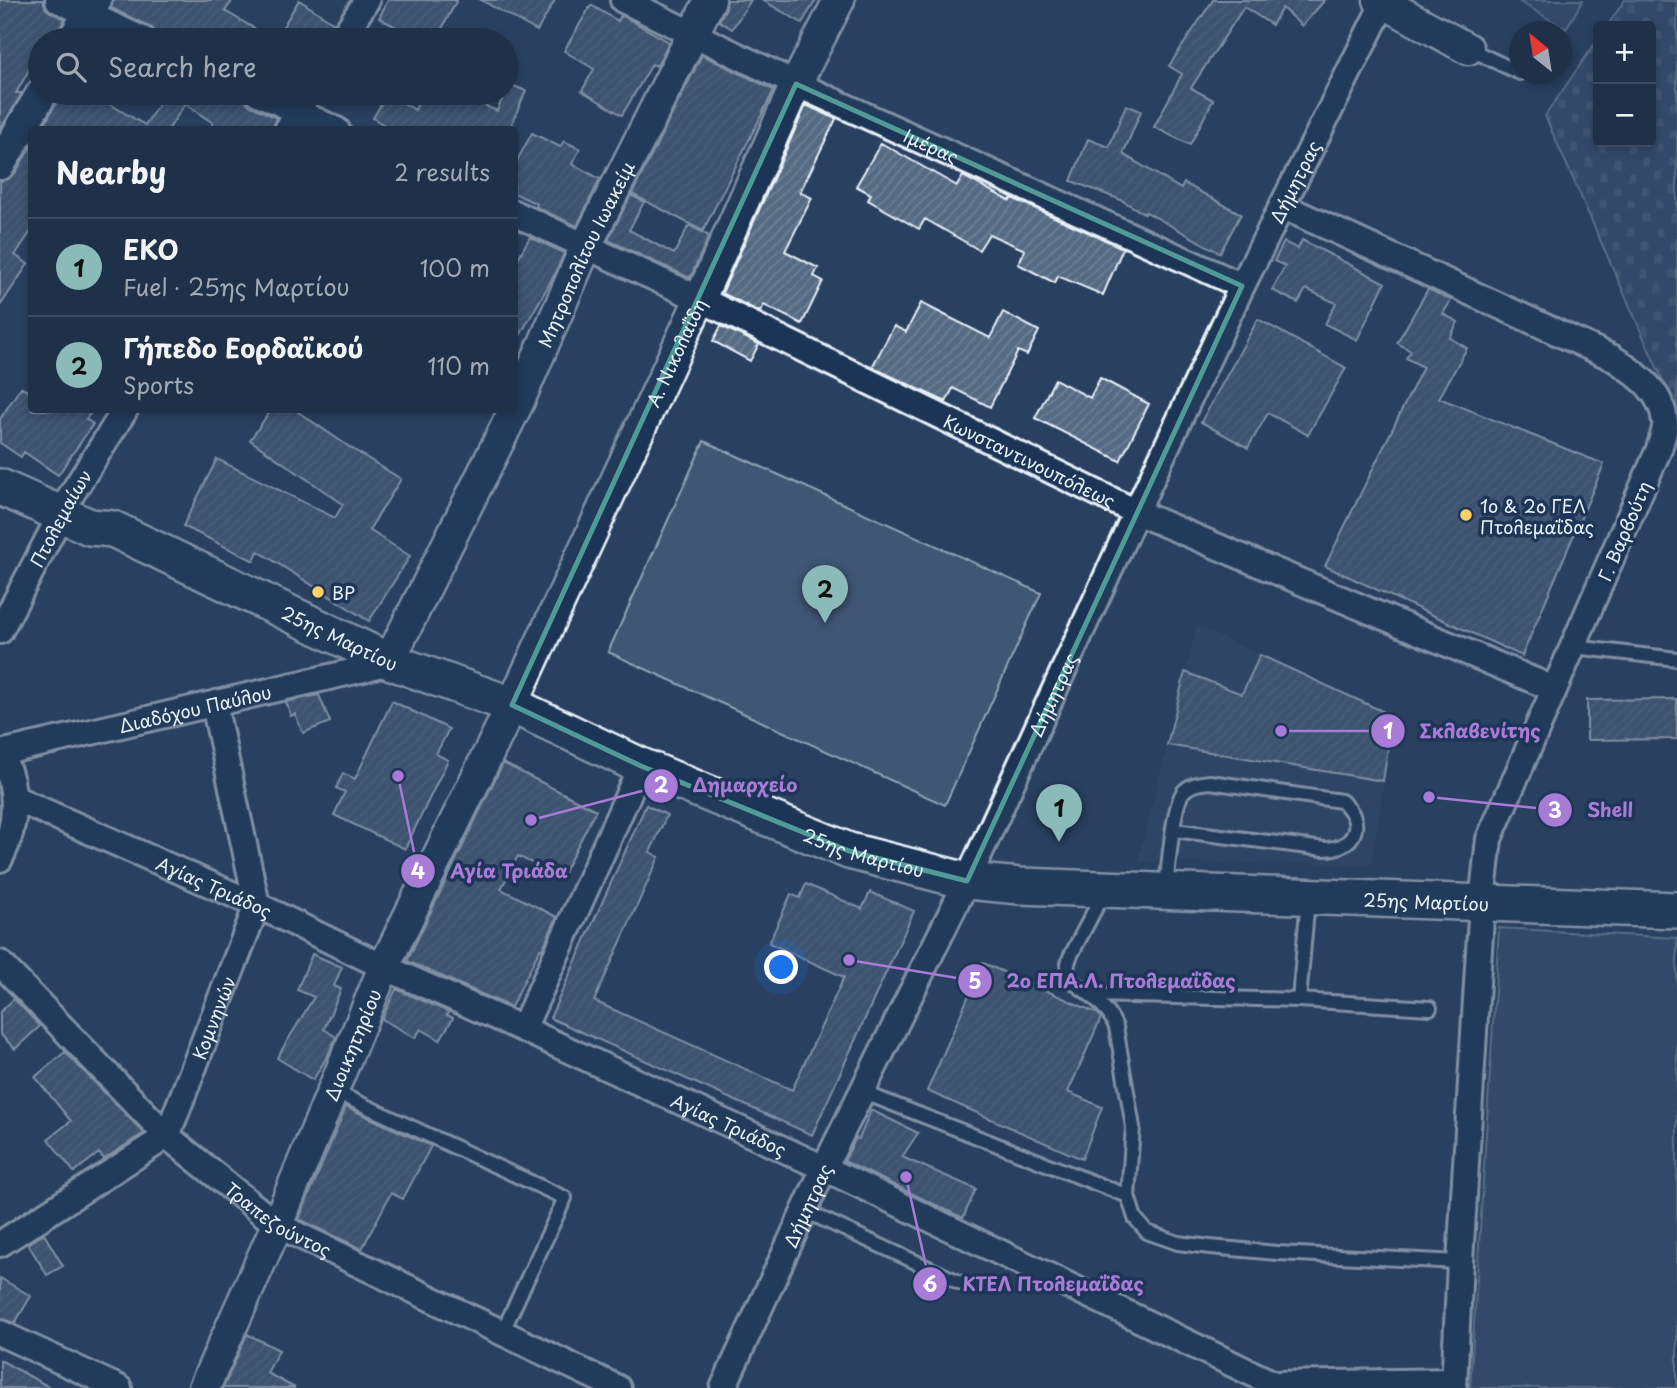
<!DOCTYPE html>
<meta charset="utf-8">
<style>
body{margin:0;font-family:"Playpen Sans",sans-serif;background:#273850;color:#f1f3f6}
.controls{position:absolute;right:21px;top:21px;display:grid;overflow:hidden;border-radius:7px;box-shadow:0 4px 10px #0003}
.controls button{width:63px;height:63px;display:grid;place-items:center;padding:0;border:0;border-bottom:2px solid #3c4b61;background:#1f3049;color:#f1f3f6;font:35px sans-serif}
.compass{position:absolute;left:1509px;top:21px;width:63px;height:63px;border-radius:50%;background:#1f3049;box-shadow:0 4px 10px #0003;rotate:330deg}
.you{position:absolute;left:782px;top:968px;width:24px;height:24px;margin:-18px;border:5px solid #fff;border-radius:50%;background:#1a73e8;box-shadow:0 0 0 10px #1a73e833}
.badge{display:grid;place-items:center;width:46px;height:46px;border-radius:50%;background:#8bbbb9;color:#111;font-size:23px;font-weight:700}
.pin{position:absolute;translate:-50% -58px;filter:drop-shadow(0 2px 4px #0008)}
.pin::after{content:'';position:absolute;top:37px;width:24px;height:21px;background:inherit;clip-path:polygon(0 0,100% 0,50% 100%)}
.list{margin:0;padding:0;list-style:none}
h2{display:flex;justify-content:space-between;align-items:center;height:91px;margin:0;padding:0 28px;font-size:30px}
h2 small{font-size:23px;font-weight:400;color:#a1a9b4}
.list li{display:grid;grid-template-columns:46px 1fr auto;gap:21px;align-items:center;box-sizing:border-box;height:98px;padding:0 28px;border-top:2px solid #3c4b61}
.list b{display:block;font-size:26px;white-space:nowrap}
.list p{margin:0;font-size:23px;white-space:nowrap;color:#a1a9b4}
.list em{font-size:23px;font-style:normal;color:#a1a9b4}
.icon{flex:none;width:38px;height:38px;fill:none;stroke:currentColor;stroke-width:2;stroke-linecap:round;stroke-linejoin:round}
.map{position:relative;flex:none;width:1677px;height:1388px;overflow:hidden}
.search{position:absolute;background:#1f3049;box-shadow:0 4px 10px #0003;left:28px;top:28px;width:490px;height:77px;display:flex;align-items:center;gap:18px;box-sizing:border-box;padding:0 24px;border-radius:38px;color:#a1a9b4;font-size:26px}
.panel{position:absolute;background:#1f3049;box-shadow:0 4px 10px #0003;left:28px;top:126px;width:490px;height:287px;border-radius:7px}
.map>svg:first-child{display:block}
.built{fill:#364d6b}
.cemetery{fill:url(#cemetery-stones);stroke:#94a4b6;stroke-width:2}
.park{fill:#415774;stroke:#94a4b6;stroke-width:2}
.building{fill:url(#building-hatch);stroke:#e8f1f8;stroke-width:2}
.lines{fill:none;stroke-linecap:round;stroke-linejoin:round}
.service-casing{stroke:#e8f1f8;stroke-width:18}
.minor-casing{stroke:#e8f1f8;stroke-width:30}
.tertiary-casing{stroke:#e8f1f8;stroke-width:35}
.secondary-casing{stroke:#e8f1f8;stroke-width:40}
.service{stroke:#1d3557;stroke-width:12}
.minor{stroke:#1d3557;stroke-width:24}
.tertiary{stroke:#1d3557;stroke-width:30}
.secondary{stroke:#1d3557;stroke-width:35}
.marked{fill:none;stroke:#509b97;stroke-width:5;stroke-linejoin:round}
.poi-dot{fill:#ffd166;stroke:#1d3557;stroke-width:2.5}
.labels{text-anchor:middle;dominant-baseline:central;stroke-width:7;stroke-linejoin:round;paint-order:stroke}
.street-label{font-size:18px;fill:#e8f1f8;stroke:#1d3557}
.poi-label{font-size:18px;fill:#e8f1f8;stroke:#1d3557;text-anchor:start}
.leader{fill:none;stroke:#a77bd6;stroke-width:2.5}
.callout-dot{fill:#a77bd6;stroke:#1d3557;stroke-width:2.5}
.mark-label{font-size:21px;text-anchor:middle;font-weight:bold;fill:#fff}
.callout-label{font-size:19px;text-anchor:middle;font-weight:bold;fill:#a77bd6;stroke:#1d3557;stroke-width:7;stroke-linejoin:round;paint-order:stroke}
</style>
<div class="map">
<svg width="1677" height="1388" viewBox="0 0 1677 1388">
<defs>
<pattern id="cemetery-stones" width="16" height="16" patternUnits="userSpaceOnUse" patternTransform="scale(1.75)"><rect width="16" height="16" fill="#415774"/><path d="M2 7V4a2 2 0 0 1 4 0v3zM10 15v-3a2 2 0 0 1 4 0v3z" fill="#5c7089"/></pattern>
<pattern id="building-hatch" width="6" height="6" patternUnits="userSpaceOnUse" patternTransform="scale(1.75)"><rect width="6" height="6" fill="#556a83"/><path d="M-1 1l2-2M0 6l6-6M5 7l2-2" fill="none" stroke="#6d8095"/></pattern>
</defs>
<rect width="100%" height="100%" fill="#294061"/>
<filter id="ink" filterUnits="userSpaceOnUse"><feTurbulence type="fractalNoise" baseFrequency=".0143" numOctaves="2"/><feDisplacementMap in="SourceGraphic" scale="14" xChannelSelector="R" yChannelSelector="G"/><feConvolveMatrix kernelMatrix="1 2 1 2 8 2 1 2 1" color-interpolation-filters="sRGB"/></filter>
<g filter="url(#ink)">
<path class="built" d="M1197 626 1393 716 1372 864 1138 861Z"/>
<path class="cemetery" d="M1625 0 1677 1V408H1675L1545 116 1598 39V142H1651V26H1607Z"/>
<path class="park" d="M1517 0H1583L1566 29Z
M704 441 1041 593 945 805 608 652Z
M1499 928 1677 938V1388H1470Z"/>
<path class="building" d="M0 0H43L46 9 65 19 58 31 56 40H40V50L16 93H22L0 130Z
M113 0H233L225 11 274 40H159L156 32 151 27 111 8Z
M299 0 334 23 328 33 326 40H275Z
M388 0H457L436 40H395L402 30 379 18Z
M481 0H555L537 31Z
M727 0H751L732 29 719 21 726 8Z
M762 0H816L802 23Z
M1213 0H1325L1302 26 1282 8 1272 25 1244 7 1191 88 1213 100 1190 145 1154 127 1182 74 1169 66Z
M591 5 618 21 621 15 669 42 657 66 652 64 622 115 582 91 594 69 564 51Z
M702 55 774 90 703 231 632 194Z
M509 84 526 91 509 130H392L373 118 388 93 415 110 422 93H455L497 111Z
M59 93H91L145 125 166 93H243L245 101 251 106 277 118 272 130H209L213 123 185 104 168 130H41L57 102Z
M806 105 836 119 800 192 812 198 785 251 818 268 814 276 823 281 802 324 764 305 760 312 722 293Z
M1126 105 1141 111 1123 154 1181 189 1184 183 1241 214 1220 253 1146 212 1145 214 1121 200 1071 181 1088 139 1109 147Z
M532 133 560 147 564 141 580 149 572 164 600 179 577 226 536 207 537 204 514 193V166Z
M881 143 957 186 963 176 1010 201 1012 198 1123 248 1103 295 1058 276 1055 283 1018 264 1025 250 989 234 979 250 925 219 919 229 868 200 871 194 856 186Z
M32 145V230L15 255 28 264 0 306V181L8 179 15 173Z
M631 195 644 202 629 230 674 254 689 225 709 236 690 278 608 240Z
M530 237 564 253 556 272 514 346V265Z
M1302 240 1385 283 1357 340 1325 324 1336 303 1306 289 1298 303 1272 290 1285 266 1274 261 1284 242 1298 249Z
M1428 289 1451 300 1443 314 1458 322 1450 338 1467 348 1439 398 1604 464 1522 656 1325 566 1423 367 1406 358 1411 351 1397 343Z
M921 303 990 338 1003 312 1039 331 1027 355 1018 351 990 407 953 388 946 402 872 367 894 326 906 332Z
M1258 319 1346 368 1308 435 1268 413 1248 448 1201 422Z
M721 326 759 344 750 361 713 341Z
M1100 378 1149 404 1120 461 1035 418 1055 379 1090 398Z
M21 387 32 394V410H93L86 419 93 424 58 475 24 452 21 457 0 443V419Z
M271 410H295L351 448 401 479 369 530 410 556 369 621 258 551 254 561 183 526 217 459 335 518 343 504 250 440Z
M1260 655 1393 716 1383 781 1167 745 1185 672 1242 694Z
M319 695 330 722 303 733 295 714 291 716 286 702Z
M1677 699V739L1587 740V700Z
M392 701 449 729 436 754 448 760 405 849 334 815 345 792 336 788 343 773 355 779Z
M503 763 596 810 561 878 518 856 501 889 557 917 542 950 540 949 511 1007 407 961Z
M646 805 667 815 650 852 659 857 594 1001 792 1090 844 977 769 943 791 894 800 898 806 884 862 909 870 892 914 911 812 1135 550 1018Z
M312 954 342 967 334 986 341 989 324 1029 336 1037 328 1055 313 1080 277 1058 314 997 297 990Z
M983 963 1097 1013 1101 1018 1068 1092 1102 1107 1082 1159 927 1091Z
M396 989 449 1012 447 1015 453 1018 440 1040 421 1029 415 1038 382 1019Z
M14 999 40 1026 15 1049 0 1034V1012Z
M65 1052 144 1133 104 1159 99 1153 74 1172 48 1139 71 1121 35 1077Z
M346 1107 431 1146 403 1199 391 1193 362 1249 299 1219Z
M871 1110 918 1133 902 1157 976 1189 963 1218 844 1161 856 1138 859 1139Z
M44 1234 63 1266 47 1275 28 1244Z
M0 1278 31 1296 15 1323 0 1318Z
M247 1334 279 1350 267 1373 295 1388H223Z
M0 1360 51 1388H0Z"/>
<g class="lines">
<defs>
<path id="service" d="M1469 49 1520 73
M1574 647 1677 659
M1166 889C1168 870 1173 803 1184 791 1191 784 1200 783 1210 782L1341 801C1366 820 1357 849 1324 849L1174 830
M1104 892 1070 957C1061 980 1077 984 1092 996 1103 1005 1111 1015 1116 1027L1133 1127 1128 1196 1135 1218 1147 1232 1178 1243 1210 1247 1277 1253 1460 1262
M1090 995 1299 1000 1430 1008
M1299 1000 1308 899
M333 1091 565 1198 502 1333
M862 1092 1128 1196
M805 1211 961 1283"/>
<g id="minor">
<path d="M58 0 144 40"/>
<path id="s1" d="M623 0 796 84 1242 286"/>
<path d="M341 40 367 0"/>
<path d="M258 93 337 130"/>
<path d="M287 130 308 93"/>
<path d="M1282 206 1613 358C1636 374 1662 390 1665 422 1666 430 1661 441 1659 449L1489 839 1482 901 1460 1262 1454 1388"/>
<path id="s2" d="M514 213 700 299 1136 512 1554 689"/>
<path id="s3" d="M0 631 71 495 125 410"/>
<path id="s4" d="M0 753 364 669 389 661"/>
<path d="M0 753C19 787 18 825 0 859"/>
<path id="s5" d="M14 798 257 905 384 967 523 1029 824 1168 1274 1384 1454 1381"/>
<path id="s6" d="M0 963 167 1136 277 1225 618 1388"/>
<path d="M523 1029 641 766"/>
<path id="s7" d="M0 1244 167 1136 257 905 214 704"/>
<path d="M0 1333 119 1388"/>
<path id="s8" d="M723 1388 824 1168 967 881 1136 512 1242 286 1385 0"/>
</g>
<g id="tertiary">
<path d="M1379 0 1468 49"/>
<path d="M73 40 96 0"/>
<path d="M0 164 42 93"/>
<path id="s9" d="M389 661 519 401 586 246 710 0"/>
<path id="s10" d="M204 1388 277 1225 384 967 512 705 700 299 796 84 839 0"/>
</g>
<g id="secondary">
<path id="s11" d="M0 487 90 527 113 529 389 661 512 705 641 766 849 851 967 881 1020 886 1677 910"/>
</g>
</defs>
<use href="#service" class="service-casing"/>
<use href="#minor" class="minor-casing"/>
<use href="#tertiary" class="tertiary-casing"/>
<use href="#secondary" class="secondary-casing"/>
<use href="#service" class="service"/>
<use href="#minor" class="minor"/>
<use href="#tertiary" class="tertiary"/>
<use href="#secondary" class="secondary"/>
</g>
</g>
<path d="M0 0H1677V1388H0ZM796 84 1242 286 967 881 849 851 641 766 512 705Z" fill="#294061" fill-opacity=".55" fill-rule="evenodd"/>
<path class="marked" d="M796 84 1242 286 967 881 849 851 641 766 512 705Z"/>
<g class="poi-dot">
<circle cx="1466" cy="515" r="7"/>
<circle cx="318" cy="592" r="7"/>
</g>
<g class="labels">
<g class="street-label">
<text stroke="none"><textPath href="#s1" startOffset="341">Ιμέρας</textPath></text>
<text stroke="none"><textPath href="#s8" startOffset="1335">Δήμητρας</textPath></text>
<text stroke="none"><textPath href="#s9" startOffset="452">Μητροπολίτου Ιωακείμ</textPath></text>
<text stroke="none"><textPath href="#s10" startOffset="1138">Α. Νικολαΐδη</textPath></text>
<text stroke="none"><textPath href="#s2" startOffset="572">Κωνσταντινουπόλεως</textPath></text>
<text stroke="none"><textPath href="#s3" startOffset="128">Πτολεμαίων</textPath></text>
<text transform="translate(1624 531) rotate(-67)">Γ. Βαρβούτη</text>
<text stroke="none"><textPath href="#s11" startOffset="373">25ης Μαρτίου</textPath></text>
<text stroke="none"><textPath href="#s8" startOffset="768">Δήμητρας</textPath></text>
<text stroke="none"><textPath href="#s4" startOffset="200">Διαδόχου Παύλου</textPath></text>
<text stroke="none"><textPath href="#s11" startOffset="940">25ης Μαρτίου</textPath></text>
<text stroke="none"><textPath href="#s5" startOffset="219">Αγίας Τριάδος</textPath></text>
<text stroke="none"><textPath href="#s11" startOffset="1507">25ης Μαρτίου</textPath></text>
<text stroke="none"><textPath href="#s7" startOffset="326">Κομνηνών</textPath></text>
<text stroke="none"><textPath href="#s10" startOffset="374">Διοικητηρίου</textPath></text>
<text stroke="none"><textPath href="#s5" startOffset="786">Αγίας Τριάδος</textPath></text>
<text stroke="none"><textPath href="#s8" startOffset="201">Δήμητρας</textPath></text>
<text stroke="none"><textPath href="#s6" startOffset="380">Τραπεζούντος</textPath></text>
</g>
<g class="poi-label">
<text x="1480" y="505">1ο &amp; 2ο ΓΕΛ<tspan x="1480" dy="21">Πτολεμαΐδας</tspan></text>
<text x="332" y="592">BP</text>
</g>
</g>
<path class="leader" d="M1281 731L1388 731M531 820L661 786M1429 797L1555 810M398 776L418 871M849 960L975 981M906 1177L930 1284"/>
<g class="callout-dot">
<circle cx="1281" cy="731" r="7"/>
<circle cx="531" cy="820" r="7"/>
<circle cx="1429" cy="797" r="7"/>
<circle cx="398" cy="776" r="7"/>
<circle cx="849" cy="960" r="7"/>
<circle cx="906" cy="1177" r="7"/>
<circle cx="1388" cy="731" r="18"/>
<circle cx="661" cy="786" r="18"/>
<circle cx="1555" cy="810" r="18"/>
<circle cx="418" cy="871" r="18"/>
<circle cx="975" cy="981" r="18"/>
<circle cx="930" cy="1284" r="18"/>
</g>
<g class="mark-label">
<text x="1388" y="739">1</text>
<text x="661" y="793">2</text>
<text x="1555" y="818">3</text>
<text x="418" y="879">4</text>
<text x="975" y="989">5</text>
<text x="930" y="1292">6</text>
</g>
<g class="callout-label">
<text x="1480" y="738">Σκλαβενίτης</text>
<text x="745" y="792">Δημαρχείο</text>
<text x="1610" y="817">Shell</text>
<text x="509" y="878">Αγία Τριάδα</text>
<text x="1121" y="988">2ο ΕΠΑ.Λ. Πτολεμαΐδας</text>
<text x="1053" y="1291">ΚΤΕΛ Πτολεμαΐδας</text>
</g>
</svg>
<div class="controls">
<button>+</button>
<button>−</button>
</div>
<svg class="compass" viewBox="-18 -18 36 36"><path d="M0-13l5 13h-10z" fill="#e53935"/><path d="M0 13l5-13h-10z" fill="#a1a9b4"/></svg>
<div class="you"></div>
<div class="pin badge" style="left:1059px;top:842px">1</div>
<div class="pin badge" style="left:825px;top:623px">2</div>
<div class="search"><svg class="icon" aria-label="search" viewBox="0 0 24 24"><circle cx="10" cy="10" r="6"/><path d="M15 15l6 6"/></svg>Search here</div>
<section class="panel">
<h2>Nearby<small>2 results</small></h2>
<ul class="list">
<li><span class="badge">1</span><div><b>EKO</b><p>Fuel · 25ης Μαρτίου</p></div><em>100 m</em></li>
<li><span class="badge">2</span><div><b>Γήπεδο Εορδαϊκού</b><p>Sports</p></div><em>110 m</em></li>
</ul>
</section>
</div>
